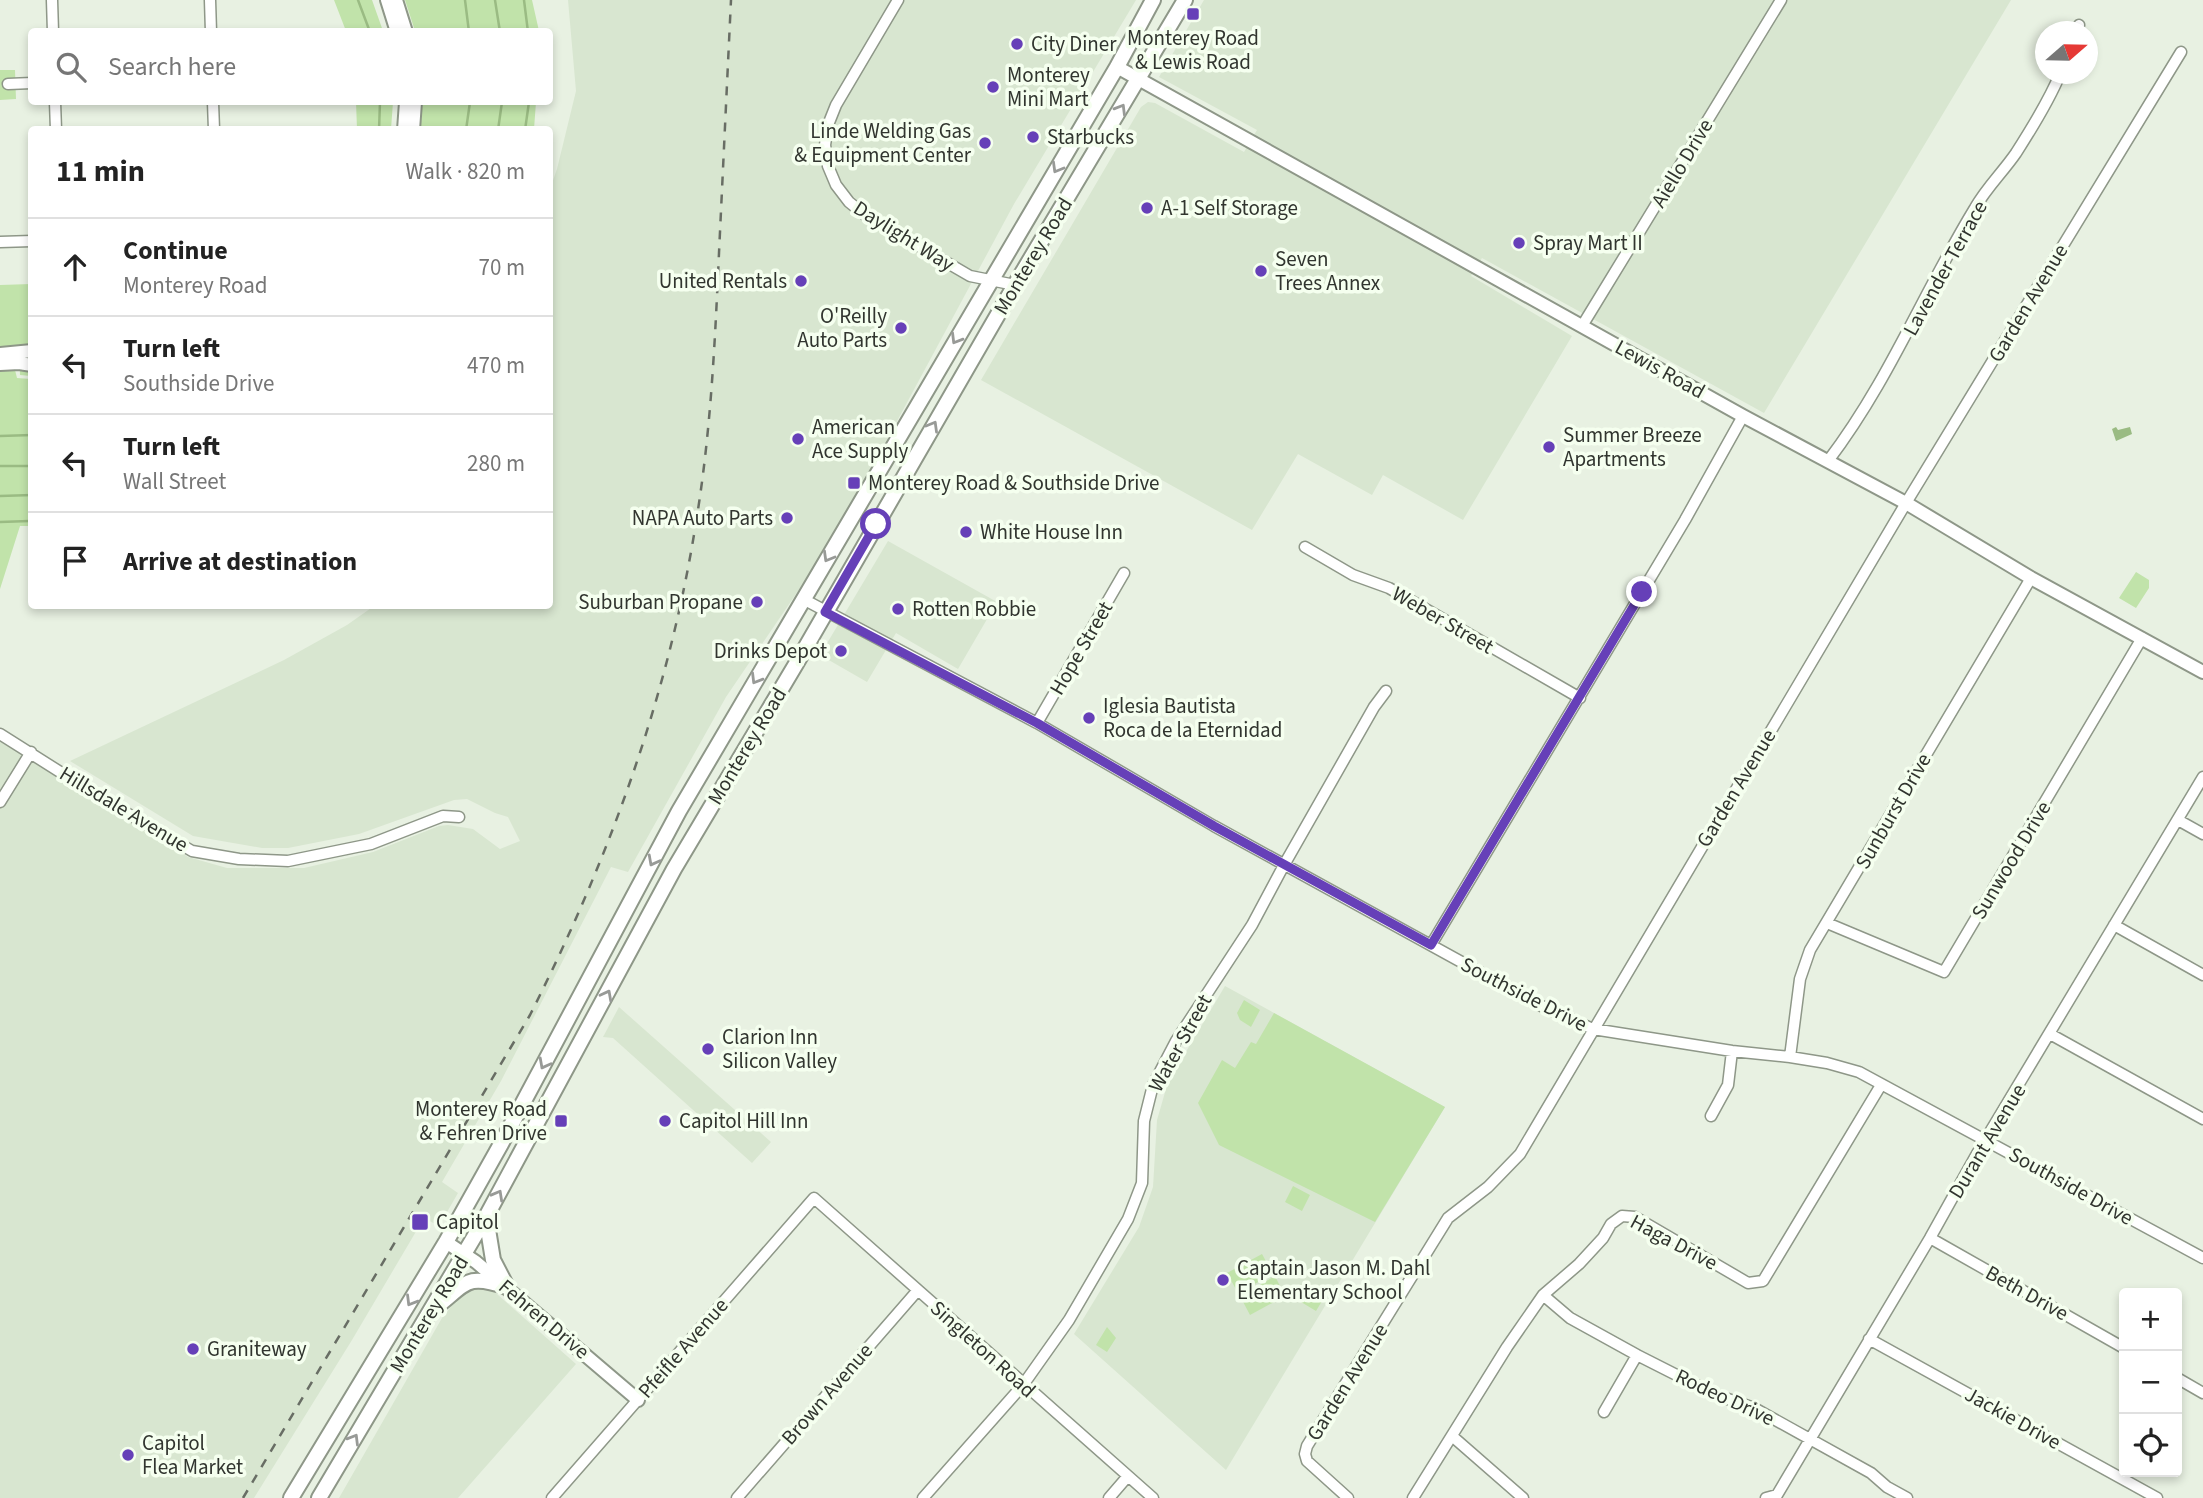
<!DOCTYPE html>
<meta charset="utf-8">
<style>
body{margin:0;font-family:"Source Sans 3",sans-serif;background:#f2f2f2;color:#222}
.controls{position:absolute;right:21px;bottom:21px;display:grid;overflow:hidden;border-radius:7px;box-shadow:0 4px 10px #0003}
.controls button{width:63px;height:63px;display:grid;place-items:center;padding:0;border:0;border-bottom:2px solid #e0e0e0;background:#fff;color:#222;font:35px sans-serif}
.compass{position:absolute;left:2035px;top:21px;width:63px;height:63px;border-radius:50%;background:#fff;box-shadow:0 4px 10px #0003;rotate:70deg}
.stop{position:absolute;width:21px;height:21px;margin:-16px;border:5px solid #6640b8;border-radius:50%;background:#fff}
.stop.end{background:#6640b8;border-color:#fff;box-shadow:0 2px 7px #0008}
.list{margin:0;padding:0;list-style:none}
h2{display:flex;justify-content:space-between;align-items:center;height:91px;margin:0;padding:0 28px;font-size:30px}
h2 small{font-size:23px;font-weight:400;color:#767676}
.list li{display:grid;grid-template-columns:46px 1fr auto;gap:21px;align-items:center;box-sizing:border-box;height:98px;padding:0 28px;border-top:2px solid #e0e0e0}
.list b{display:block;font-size:26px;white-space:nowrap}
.list p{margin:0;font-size:23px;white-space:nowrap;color:#767676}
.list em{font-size:23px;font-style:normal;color:#767676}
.icon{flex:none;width:38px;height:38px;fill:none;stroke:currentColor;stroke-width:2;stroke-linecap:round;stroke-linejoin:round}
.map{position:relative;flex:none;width:2203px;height:1498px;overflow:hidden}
.search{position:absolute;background:#fff;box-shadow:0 4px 10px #0003;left:28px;top:28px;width:525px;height:77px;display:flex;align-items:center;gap:18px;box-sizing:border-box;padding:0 24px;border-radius:7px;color:#767676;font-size:26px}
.panel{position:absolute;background:#fff;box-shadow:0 4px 10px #0003;left:28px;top:126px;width:525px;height:483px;border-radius:7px}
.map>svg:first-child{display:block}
.built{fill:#d8e6d0}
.green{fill:#c1e3aa}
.water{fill:#9abb83}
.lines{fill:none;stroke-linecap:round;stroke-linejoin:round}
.stream{stroke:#9abb83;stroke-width:2.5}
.minor-casing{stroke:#8e9788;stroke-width:13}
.tertiary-casing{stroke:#8e9788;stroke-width:16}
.primary-casing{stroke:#8e9788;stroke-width:18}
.minor{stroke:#fff;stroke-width:10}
.tertiary{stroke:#fff;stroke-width:12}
.primary{stroke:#fff;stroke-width:14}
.rail{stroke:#686d64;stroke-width:2.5;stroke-dasharray:9 9;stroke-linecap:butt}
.oneway{stroke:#989a97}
.route{stroke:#6640b8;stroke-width:9}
.poi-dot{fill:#6640b8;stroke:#f5ffef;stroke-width:2.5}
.labels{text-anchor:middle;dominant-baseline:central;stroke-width:7;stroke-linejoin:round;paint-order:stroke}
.poi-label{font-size:21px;fill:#31352f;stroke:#f5ffef;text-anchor:start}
.street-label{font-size:21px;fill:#31352f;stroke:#f5ffef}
</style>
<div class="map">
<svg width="2203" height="1498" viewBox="0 0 2203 1498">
<rect width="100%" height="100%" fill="#e8f1e2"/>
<path class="built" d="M568 0H1136L1014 204 834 538 726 697 628 872 611 867 501 1081 442 1182 458 1193 439 1226 424 1218 352 1340 254 1498H0V740L188 857 227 868H304L373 852 439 826 448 825 473 829 500 849 520 841 508 817 495 813 467 799 454 800 359 834 288 848H262L193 836 70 761 284 660 347 625 374 606H550V189L557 169 576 91Z
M1204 0H2011L1764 413 1482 258 1471 276 1572 336 1463 520 1383 475 1372 495 1298 454 1252 530 981 380 1141 107 1148 102 1155 103 1244 152 1257 130 1159 77Z
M888 541 997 602 958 669 896 633 867 682 820 655Z
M1225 986 1445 1107 1226 1470 1074 1334 1139 1227 1153 1187 1157 1120 1168 1082Z
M619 1007 771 1142 752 1163 613 1038 603 1037Z
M477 1284 489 1287 576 1364 458 1498H339L442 1318 464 1290Z"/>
<path class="green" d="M334 0H372L383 31H346Z
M405 0H532L539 31H415Z
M0 70H15L16 99 0 100Z
M356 102H393L391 129H357Z
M423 102H536L534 129 419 130Z
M31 284V376L20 375 19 354H0V285Z
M15 370 17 378 31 379V526H20L0 589V371Z
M2136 572 2149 580V588L2136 608 2119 598Z
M1244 1000 1260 1010 1251 1027 1240 1020 1237 1013Z
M1274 1013 1445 1107 1375 1222 1219 1145 1198 1103 1222 1060 1235 1068 1251 1042 1256 1044Z
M1293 1186 1310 1195 1302 1211 1285 1202Z
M1262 1254 1273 1274 1238 1293 1227 1273Z
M1275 1276 1285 1296 1250 1315 1240 1296Z
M1310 1286 1325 1296 1316 1311 1301 1302Z
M1107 1327 1116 1338 1107 1352 1096 1345Z"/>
<path class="water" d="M2116 427 2118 430 2130 427 2132 434 2116 441 2112 429Z"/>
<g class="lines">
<path class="stream" d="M358 0 370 32
M465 0 469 32
M495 0 500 32
M524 0 528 32
M379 130 380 102
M466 130 470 102
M498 130 502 102
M525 130 529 102
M0 436 32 435
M0 466H32
M0 496 32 495
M0 522 29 521"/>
<defs>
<path id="minor" d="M52 0 53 32
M210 0 211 32
M898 0 836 105 828 125 825 145 828 166 836 185 849 202 865 215 970 276 1015 285
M2077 32 2079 25
M8 84 32 83
M55 102 56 130
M213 102 214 130
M0 242 32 241
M1582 326 1781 0
M1828 461C1889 381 1923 293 1975 208 1986 188 2003 172 2016 153 2032 128 2049 101 2060 74
M1305 547 1353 575 1389 588 1580 698
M803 599 1037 723 1214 826 1547 1009 1593 1029 1732 1051 1790 1057 1827 1063 1859 1072 2203 1258
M1037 723 1124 573
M0 734 106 801 192 851 239 859 288 861 371 844 443 816 459 817
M0 802 31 752
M2178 820 2203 834
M1827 923 1944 972 2142 638
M2114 925 2203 975
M1431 945 1685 520 1743 416
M2050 1034 2203 1119
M1790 1057 1800 979 1810 950 2031 578
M1711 1116 1728 1085 1732 1051
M1930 1238 2124 1348
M1543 1295 1570 1318 1637 1355 1716 1395 1754 1408 1871 1473 1887 1487 1907 1498
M1869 1339 2157 1498
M2177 1378 2203 1393
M1604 1412 1637 1355
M1452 1436 1523 1498
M552 1498 814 1198 1153 1498
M737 1498 918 1290
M923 1498 1023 1385 1069 1320 1128 1219 1142 1183 1144 1121 1153 1085 1176 1041 1252 925 1284 865 1374 707 1386 691
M1109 1498 1128 1476
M1348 1498 1307 1461 1305 1454 1307 1446 1448 1218 1488 1187 1520 1154 1906 503 2181 52
M1413 1498 1507 1347 1543 1295 1579 1264 1603 1238 1611 1224 1622 1216 1635 1217 1748 1283 1763 1281 1881 1085
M1766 1498 1777 1495 1930 1238 1978 1152 2203 777"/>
<path id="tertiary" d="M387 0 397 32
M396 0 406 32
M1117 67 1743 416 1906 503 2031 578 2203 672
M404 130 406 102
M413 130 415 102
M0 354 32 351
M0 364 19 363 32 365
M446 1242 476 1262 638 1400"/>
<path id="primary" d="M486 1217 493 1260 507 1287
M436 1307C467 1283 466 1273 507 1287
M291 1498 446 1242 501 1144 679 811 1117 67 1153 0
M319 1498 486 1217 674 869 796 664 1015 285 1185 0"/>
</defs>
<use href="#minor" class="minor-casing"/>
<use href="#tertiary" class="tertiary-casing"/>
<use href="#primary" class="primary-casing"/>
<use href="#minor" class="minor"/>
<use href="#tertiary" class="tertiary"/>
<use href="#primary" class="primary"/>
<path class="rail" d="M243 1498 530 1015C610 857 670 692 697 516 711 429 715 341 719 253 723 169 727 84 731 0"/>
</g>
<defs><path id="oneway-chevron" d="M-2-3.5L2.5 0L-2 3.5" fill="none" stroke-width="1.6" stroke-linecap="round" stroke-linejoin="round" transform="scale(1.75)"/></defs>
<g class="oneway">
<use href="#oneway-chevron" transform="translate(1121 109) rotate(-59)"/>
<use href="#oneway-chevron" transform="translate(1057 168) rotate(120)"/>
<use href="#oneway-chevron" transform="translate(956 339) rotate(121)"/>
<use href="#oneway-chevron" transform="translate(933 426) rotate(-60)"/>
<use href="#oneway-chevron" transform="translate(828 557) rotate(120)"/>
<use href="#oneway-chevron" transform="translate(756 679) rotate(121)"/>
<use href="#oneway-chevron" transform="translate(653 861) rotate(118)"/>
<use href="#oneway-chevron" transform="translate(607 995) rotate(-62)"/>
<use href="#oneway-chevron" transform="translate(544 1064) rotate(118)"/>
<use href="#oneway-chevron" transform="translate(498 1195) rotate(-61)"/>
<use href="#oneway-chevron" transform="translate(411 1301) rotate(121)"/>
<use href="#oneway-chevron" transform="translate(354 1439) rotate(-59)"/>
</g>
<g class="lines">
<path class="route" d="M876 524 825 612 1037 723 1214 826 1431 945 1642 592"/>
</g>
<g class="poi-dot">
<rect x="1186" y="7" width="14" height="14" rx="3.5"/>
<circle cx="1017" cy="44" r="7"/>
<circle cx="993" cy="87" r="7"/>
<circle cx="1033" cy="137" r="7"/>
<circle cx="985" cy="143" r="7"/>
<circle cx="1147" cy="208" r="7"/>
<circle cx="1519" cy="243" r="7"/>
<circle cx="1261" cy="271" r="7"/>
<circle cx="801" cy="281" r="7"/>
<circle cx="901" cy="328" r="7"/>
<circle cx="798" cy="439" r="7"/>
<circle cx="1549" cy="447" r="7"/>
<rect x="847" y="476" width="14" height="14" rx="3.5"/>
<circle cx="787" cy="518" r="7"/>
<circle cx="966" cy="532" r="7"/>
<circle cx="757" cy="602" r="7"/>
<circle cx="898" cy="609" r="7"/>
<circle cx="841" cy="651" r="7"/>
<circle cx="1089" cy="718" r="7"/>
<circle cx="708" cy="1049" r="7"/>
<rect x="554" y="1114" width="14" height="14" rx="3.5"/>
<circle cx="665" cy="1121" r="7"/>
<rect x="411" y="1213" width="18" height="18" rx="3.5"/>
<circle cx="1223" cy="1280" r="7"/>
<circle cx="193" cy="1349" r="7"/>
<circle cx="128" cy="1455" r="7"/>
</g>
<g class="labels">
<g class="poi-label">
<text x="1193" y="38" text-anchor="middle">Monterey Road<tspan x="1193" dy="24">&amp; Lewis Road</tspan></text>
<text x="1031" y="44">City Diner</text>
<text x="1007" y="75">Monterey<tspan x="1007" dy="24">Mini Mart</tspan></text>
<text x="971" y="131" text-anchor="end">Linde Welding Gas<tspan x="971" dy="24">&amp; Equipment Center</tspan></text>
<text x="1047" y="137">Starbucks</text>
<text x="1161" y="208">A-1 Self Storage</text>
<text x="1533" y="243">Spray Mart II</text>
<text x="1275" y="259">Seven<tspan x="1275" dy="24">Trees Annex</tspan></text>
<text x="787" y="281" text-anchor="end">United Rentals</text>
<text x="887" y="316" text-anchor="end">O'Reilly<tspan x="887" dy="24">Auto Parts</tspan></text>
<text x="812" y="427">American<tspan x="812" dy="24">Ace Supply</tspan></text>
<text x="1563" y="435">Summer Breeze<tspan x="1563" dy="24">Apartments</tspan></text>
<text x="868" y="483">Monterey Road &amp; Southside Drive</text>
<text x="773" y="518" text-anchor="end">NAPA Auto Parts</text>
<text x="980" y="532">White House Inn</text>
<text x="743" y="602" text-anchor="end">Suburban Propane</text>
<text x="912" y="609">Rotten Robbie</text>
<text x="827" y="651" text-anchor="end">Drinks Depot</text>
<text x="1103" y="706">Iglesia Bautista<tspan x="1103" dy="24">Roca de la Eternidad</tspan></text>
<text x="722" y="1037">Clarion Inn<tspan x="722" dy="24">Silicon Valley</tspan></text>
<text x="547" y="1109" text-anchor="end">Monterey Road<tspan x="547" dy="24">&amp; Fehren Drive</tspan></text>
<text x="679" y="1121">Capitol Hill Inn</text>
<text x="436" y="1222">Capitol</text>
<text x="1237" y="1268">Captain Jason M. Dahl<tspan x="1237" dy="24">Elementary School</tspan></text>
<text x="207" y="1349">Graniteway</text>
<text x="142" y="1443">Capitol<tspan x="142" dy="24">Flea Market</tspan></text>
</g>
<g class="street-label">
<text transform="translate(1682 163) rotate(-59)">Aiello Drive</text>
<text transform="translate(904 236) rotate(32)">Daylight Way</text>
<text transform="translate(1033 256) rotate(-59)">Monterey Road</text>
<text transform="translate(1945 268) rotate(-61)">Lavender Terrace</text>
<text transform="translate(2028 303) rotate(-59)">Garden Avenue</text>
<text transform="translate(1660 369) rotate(29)">Lewis Road</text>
<text transform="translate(1443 620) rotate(30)">Weber Street</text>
<text transform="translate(1081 648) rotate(-60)">Hope Street</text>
<text transform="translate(747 746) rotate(-59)">Monterey Road</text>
<text transform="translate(1736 788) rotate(-59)">Garden Avenue</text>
<text transform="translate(124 809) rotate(31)">Hillsdale Avenue</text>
<text transform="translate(1893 811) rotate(-60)">Sunburst Drive</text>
<text transform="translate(2011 860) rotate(-59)">Sunwood Drive</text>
<text transform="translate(1524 994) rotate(27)">Southside Drive</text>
<text transform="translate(1180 1043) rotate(-61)">Water Street</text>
<text transform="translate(1987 1141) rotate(-59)">Durant Avenue</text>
<text transform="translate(2071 1186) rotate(29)">Southside Drive</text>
<text transform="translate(1674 1242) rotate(28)">Haga Drive</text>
<text transform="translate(2027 1293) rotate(29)">Beth Drive</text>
<text transform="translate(429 1314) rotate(-59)">Monterey Road</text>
<text transform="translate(544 1319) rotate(40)">Fehren Drive</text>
<text transform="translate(683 1348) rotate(-49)">Pfeifle Avenue</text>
<text transform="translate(983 1349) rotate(42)">Singleton Road</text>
<text transform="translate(1347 1382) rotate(-58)">Garden Avenue</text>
<text transform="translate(827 1394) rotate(-49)">Brown Avenue</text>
<text transform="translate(1725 1397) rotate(25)">Rodeo Drive</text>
<text transform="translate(2013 1418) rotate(29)">Jackie Drive</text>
</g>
</g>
</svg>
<div class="controls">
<button>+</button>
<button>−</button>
<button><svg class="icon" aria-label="locate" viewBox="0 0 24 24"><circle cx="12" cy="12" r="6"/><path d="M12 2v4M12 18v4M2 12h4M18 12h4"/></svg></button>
</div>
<svg class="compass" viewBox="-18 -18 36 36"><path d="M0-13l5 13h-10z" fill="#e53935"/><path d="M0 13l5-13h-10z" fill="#767676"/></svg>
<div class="stop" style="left:876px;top:524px"></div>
<div class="stop end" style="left:1642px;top:592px"></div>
<div class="search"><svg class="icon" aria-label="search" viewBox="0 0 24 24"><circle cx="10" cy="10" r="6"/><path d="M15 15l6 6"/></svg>Search here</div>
<section class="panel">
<h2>11 min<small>Walk · 820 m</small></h2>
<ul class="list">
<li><svg class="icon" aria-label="ahead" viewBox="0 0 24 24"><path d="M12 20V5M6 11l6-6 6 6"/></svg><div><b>Continue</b><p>Monterey Road</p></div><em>70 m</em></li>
<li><svg class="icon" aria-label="left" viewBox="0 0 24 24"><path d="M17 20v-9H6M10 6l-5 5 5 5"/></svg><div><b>Turn left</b><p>Southside Drive</p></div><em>470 m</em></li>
<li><svg class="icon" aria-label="left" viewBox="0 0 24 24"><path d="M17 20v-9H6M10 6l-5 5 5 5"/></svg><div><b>Turn left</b><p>Wall Street</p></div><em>280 m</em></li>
<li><svg class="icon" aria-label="arrive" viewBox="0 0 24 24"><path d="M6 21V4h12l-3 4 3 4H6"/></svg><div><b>Arrive at destination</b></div></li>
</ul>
</section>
</div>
